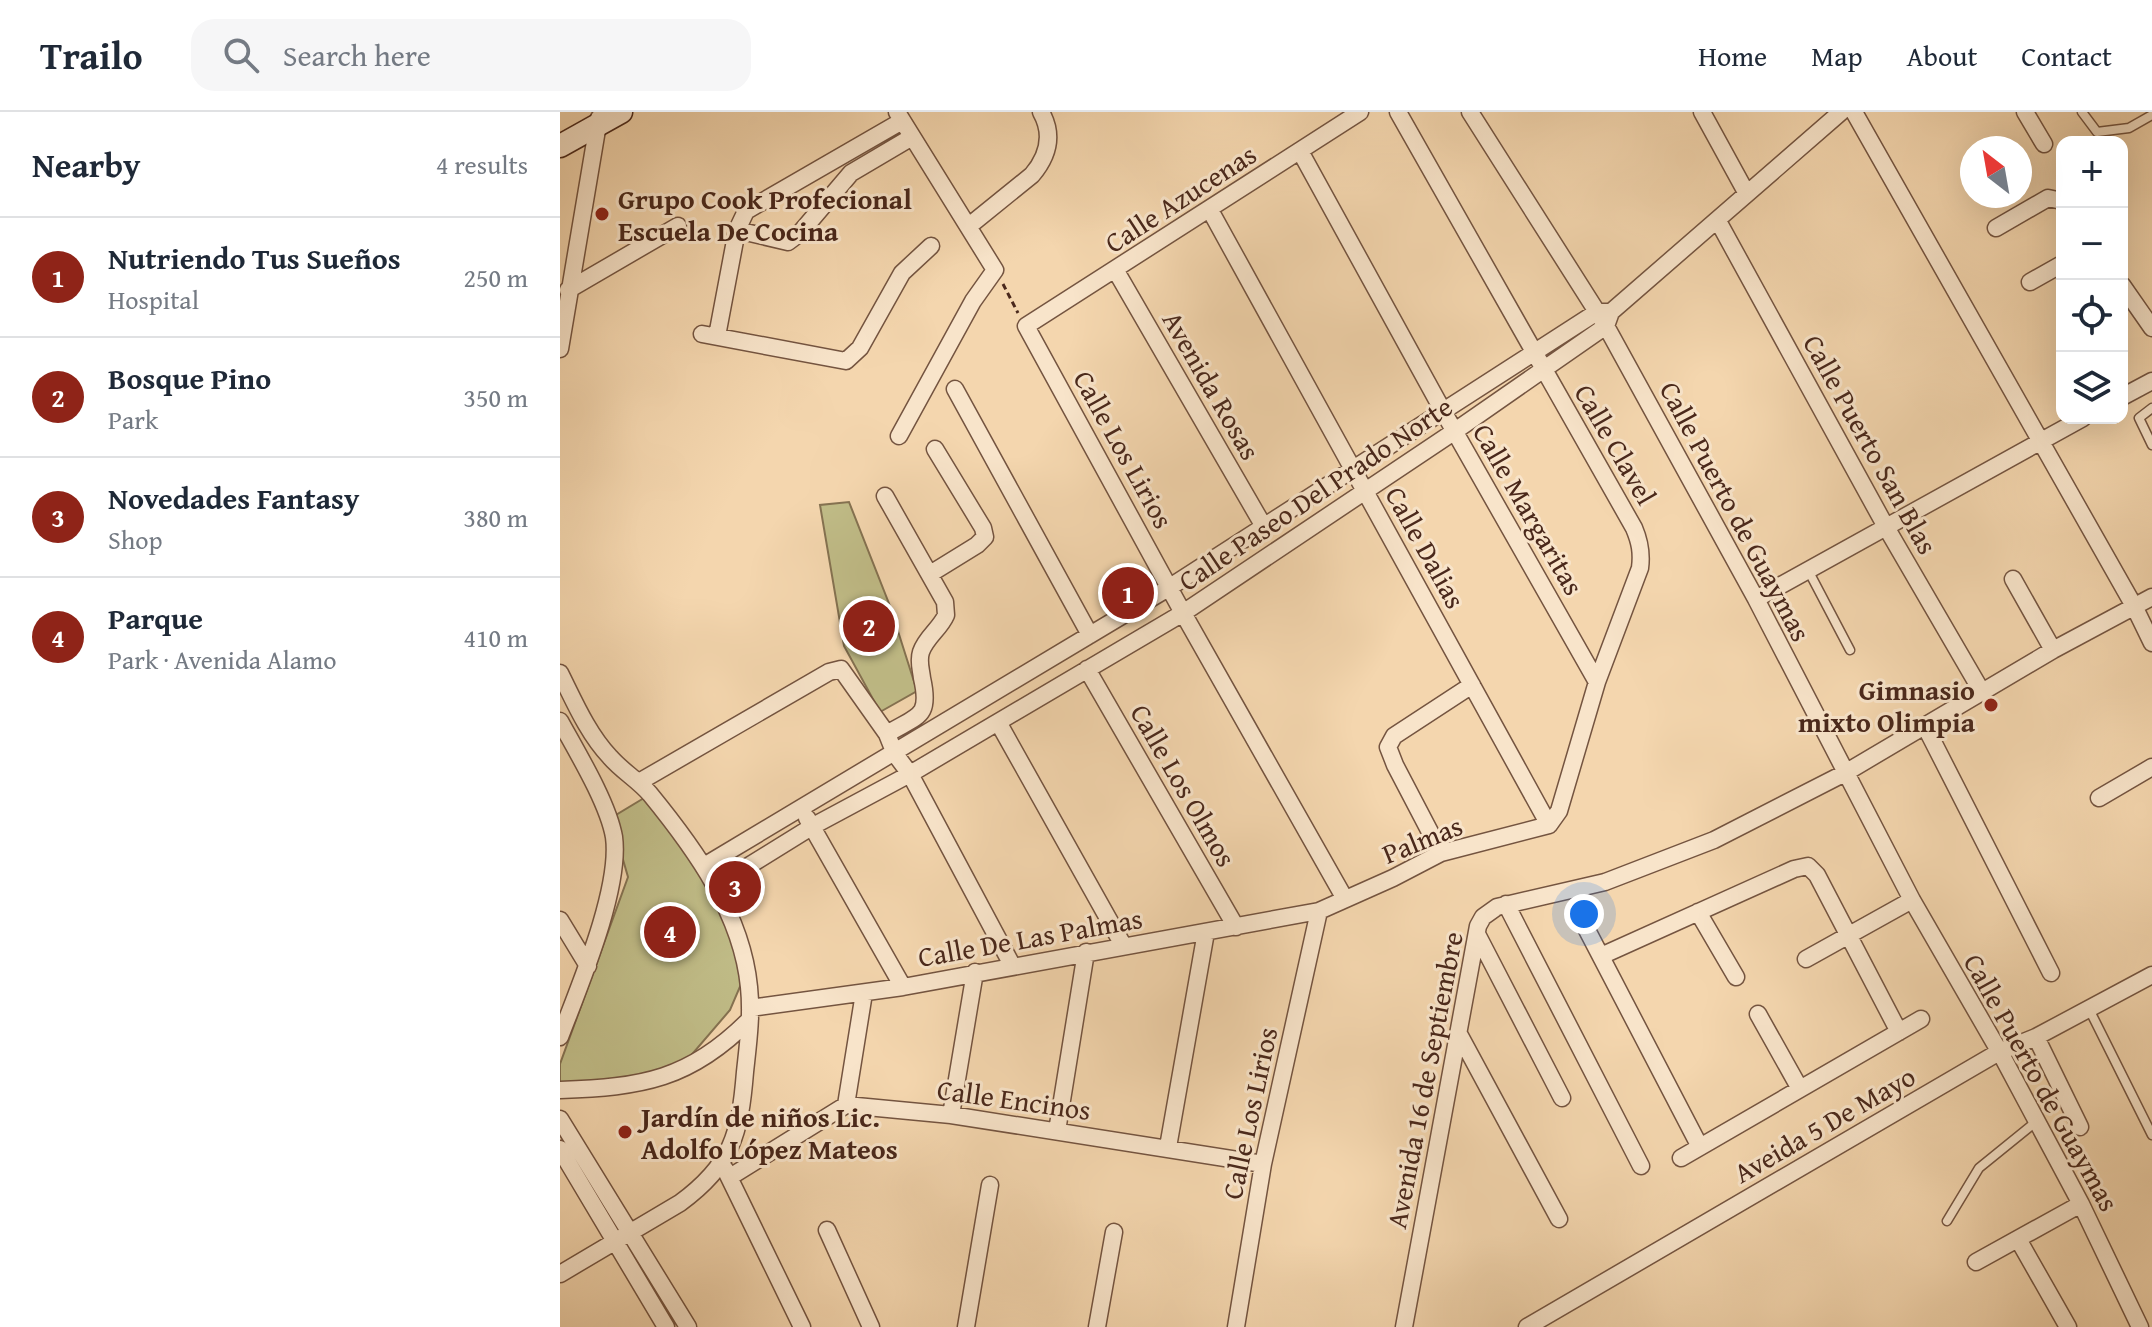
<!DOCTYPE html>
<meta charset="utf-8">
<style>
body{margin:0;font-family:"Gentium Book Plus",serif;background:#f6f6f7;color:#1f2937}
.controls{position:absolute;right:24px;top:24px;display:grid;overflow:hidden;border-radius:16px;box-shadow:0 8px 32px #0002}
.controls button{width:72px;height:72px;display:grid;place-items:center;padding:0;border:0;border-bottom:2px solid #e0e1e3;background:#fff;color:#1f2937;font:40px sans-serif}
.compass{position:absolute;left:1400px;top:24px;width:72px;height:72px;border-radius:50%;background:#fff;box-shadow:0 8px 32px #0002;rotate:329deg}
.you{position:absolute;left:1024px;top:802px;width:28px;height:28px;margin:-20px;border:6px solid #fff;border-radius:50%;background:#1a73e8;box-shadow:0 0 0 12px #1a73e833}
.badge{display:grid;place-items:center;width:52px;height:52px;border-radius:50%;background:#8f2418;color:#fff;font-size:26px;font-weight:700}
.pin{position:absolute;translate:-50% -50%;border:4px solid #fff;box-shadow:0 2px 8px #0006}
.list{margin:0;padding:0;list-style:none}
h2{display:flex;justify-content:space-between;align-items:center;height:104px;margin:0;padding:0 32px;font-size:34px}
h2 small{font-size:26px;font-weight:400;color:#747a83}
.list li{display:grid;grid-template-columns:52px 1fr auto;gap:24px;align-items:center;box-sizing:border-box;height:120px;padding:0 32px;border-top:2px solid #e0e1e3}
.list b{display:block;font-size:30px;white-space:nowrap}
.list p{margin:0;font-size:26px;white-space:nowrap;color:#747a83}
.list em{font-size:26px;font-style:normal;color:#747a83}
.icon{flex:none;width:44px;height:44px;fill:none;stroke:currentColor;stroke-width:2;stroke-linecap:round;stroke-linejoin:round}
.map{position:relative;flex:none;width:1592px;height:1215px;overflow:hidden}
header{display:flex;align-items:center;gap:48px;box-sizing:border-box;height:112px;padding:0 40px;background:#fff;border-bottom:2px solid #e0e1e3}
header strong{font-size:38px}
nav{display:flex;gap:44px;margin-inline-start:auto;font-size:28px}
.search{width:560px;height:72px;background:#f6f6f7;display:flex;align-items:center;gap:20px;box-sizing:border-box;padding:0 28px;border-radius:24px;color:#747a83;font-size:30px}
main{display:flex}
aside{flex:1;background:#fff}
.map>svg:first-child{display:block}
.green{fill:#c0bc87;stroke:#857251;stroke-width:2}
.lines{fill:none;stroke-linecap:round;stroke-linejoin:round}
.lane-casing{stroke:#745440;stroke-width:11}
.street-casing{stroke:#745440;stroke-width:19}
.secondary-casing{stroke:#4a281b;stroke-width:25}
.path{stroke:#4a281b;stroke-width:3;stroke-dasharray:6 4;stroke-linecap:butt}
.lane{stroke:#f8e4ca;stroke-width:8}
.street{stroke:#f8e4ca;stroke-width:16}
.secondary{stroke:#f8e4ca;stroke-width:22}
.poi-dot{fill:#8f2418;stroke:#f8e4ca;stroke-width:3}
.labels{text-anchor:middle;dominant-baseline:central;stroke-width:6;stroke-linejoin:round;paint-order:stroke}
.poi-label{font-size:28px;font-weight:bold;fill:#4a281b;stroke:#f8e4ca;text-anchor:start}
.street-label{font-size:28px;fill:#4a281b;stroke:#f8e4ca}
</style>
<header>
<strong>Trailo</strong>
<div class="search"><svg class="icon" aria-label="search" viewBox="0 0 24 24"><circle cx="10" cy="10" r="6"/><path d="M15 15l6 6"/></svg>Search here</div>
<nav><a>Home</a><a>Map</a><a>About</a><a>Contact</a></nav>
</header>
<main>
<aside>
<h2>Nearby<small>4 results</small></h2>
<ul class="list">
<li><span class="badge">1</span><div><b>Nutriendo Tus Sueños</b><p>Hospital</p></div><em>250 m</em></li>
<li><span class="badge">2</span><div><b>Bosque Pino</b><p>Park</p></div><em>350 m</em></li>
<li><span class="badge">3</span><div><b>Novedades Fantasy</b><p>Shop</p></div><em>380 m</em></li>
<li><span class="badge">4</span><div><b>Parque</b><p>Park · Avenida Alamo</p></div><em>410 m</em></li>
</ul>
</aside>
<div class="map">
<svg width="1592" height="1215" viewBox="0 0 1592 1215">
<rect width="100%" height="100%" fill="#f4d6ae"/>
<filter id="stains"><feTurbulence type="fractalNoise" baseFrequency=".0025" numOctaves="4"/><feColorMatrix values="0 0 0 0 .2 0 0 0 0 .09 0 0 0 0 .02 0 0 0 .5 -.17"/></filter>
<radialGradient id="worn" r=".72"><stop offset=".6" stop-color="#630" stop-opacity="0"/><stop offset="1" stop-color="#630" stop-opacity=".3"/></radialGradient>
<path class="green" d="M289 390 330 494 357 579 320 600 284 534 260 393Z
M89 683 156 775 185 863 170 898 116 961 0 981V952L68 765 51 706Z"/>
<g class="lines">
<defs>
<path id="lane" d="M1522 0 1537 20 1569 16 1592 3
M1592 296 1579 306 1592 333
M1248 458 1290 538
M1529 897 1592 1023
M1387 1109 1419 1056 1477 1009"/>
<path id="street" d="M337 0 435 158 413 189 339 324
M838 0 1074 416C1080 430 1082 441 1080 456L1037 570 999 699 989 713
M910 0 1046 214 1196 487 1352 788 1442 944 1521 1092 1580 1215
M1142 0 1187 82
M1294 0 1574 494 1592 531
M1465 0 1484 32
M740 39 883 299 1037 570
M650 98 989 713
M1158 109 1326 415 1422 580
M409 114 472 63C488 44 494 23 481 0
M1436 116 1488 86 1502 89
M177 118 228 130 240 121 291 61 352 25
M556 159 703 413
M1470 170 1502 152
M1562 173 1592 216
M8 178 118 114
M142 222 286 249 300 236 342 161 371 134
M157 224 177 118 186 99 342 9
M0 237 39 6
M395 277 530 523
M1562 285 1592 269
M325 384 385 490 386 503C380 517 366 525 361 540 358 549 361 557 362 566 371 606 358 603 327 622
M370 462 417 433 425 425 423 416 375 337
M1453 467 1493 538
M1196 487 1523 306
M527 557 676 815
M0 561C14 589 28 622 50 645 62 659 78 668 90 682 135 737 182 802 189 875 192 904 188 932 185 960 180 1022 172 1053 120 1091L0 1162
M0 609C17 640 48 691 54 725 61 777 19 875 0 925
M438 610 563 833
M1365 614 1491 861
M79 670 269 560 281 557 327 622 335 642 350 662 452 853
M1539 686 1592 655
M247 706 343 875
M881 741 835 653 828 635 834 624 912 573
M144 754 610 475 1037 200H1048
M156 774 253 714 350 662 623 501 895 319 1046 214 1051 200 1281 0
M785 787 623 501 466 214 800 0
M946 792 1081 1054
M1138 800 1176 865
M0 808 28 854
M1026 816 1140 1035
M917 822 1002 986
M1041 844 1234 757 1248 754 1257 763 1339 920
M1246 847 1352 788
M190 896 343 875 759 799 833 766 881 741 989 713
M1198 902 1240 977
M899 922 999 1107
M1476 925 1520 1015
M0 978C82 975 130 968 190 907
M286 993 304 881
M391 1003 415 860
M0 1007 128 1215
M497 1019 526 840
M608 1035 646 820
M0 1037 106 1215
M1121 1046 1361 907
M165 1057 242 1215
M170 1065 286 993 391 1003 703 1052
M267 1118 311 1215
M1458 1127 1508 1215
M1416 1150 1521 1092
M406 1215 430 1073
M537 1215 554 1120
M676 1215 703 1052 759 799
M844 1215 918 814 923 805 937 795 1045 770 1154 728 1285 661 1493 538 1592 485
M967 1215 1439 940 1476 925 1592 863"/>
<path id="secondary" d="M0 34 61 0"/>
</defs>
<use href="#lane" class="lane-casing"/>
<use href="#street" class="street-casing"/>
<use href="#secondary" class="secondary-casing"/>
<path class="path" d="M443 172 458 201"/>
<use href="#lane" class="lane"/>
<use href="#street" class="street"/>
<use href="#secondary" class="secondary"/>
</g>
<g class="poi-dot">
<circle cx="42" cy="102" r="8"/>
<circle cx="1431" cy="593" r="8"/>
<circle cx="65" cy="1020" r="8"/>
</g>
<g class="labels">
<g class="poi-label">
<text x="58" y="86">Grupo Cook Profecional<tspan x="58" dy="32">Escuela De Cocina</tspan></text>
<text x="1415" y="577" text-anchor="end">Gimnasio<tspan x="1415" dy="32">mixto Olimpia</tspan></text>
<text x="81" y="1004">Jardín de niños Lic.<tspan x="81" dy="32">Adolfo López Mateos</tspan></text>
</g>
<g class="street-label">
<text transform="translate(620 86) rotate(-33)">Calle Azucenas</text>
<text transform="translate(652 273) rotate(60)">Avenida Rosas</text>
<text transform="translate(1056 332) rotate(60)">Calle Clavel</text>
<text transform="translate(1311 332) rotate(61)">Calle Puerto San Blas</text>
<text transform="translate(564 337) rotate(61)">Calle Los Lirios</text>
<text transform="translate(755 381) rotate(-34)">Calle Paseo Del Prado Norte</text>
<text transform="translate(969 397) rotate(60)">Calle Margaritas</text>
<text transform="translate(1176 399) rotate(62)">Calle Puerto de Guaymas</text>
<text transform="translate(866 435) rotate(61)">Calle Dalias</text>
<text transform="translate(624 673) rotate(60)">Calle Los Olmos</text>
<text transform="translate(862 727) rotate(-22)">Palmas</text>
<text transform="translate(470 825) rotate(-10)">Calle De Las Palmas</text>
<text transform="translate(864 968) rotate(-79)">Avenida 16 de Septiembre</text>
<text transform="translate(1482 970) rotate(61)">Calle Puerto de Guaymas</text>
<text transform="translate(454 987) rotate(8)">Calle Encinos</text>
<text transform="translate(689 1001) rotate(-78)">Calle Los Lirios</text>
<text transform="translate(1264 1012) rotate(-30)">Aveida 5 De Mayo</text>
</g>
</g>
<rect width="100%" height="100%" filter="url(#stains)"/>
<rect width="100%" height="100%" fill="url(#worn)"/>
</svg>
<div class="controls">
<button>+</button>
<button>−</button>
<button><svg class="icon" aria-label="locate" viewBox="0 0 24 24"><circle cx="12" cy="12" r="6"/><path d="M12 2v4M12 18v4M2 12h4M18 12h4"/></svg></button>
<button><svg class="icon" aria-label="layers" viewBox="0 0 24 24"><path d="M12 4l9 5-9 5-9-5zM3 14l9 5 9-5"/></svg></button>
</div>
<svg class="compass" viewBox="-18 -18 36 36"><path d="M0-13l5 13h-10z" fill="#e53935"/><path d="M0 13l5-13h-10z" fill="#747a83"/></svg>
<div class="you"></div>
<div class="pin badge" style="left:568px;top:481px">1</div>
<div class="pin badge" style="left:309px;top:514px">2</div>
<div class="pin badge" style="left:175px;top:775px">3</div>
<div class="pin badge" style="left:110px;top:820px">4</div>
</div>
</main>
